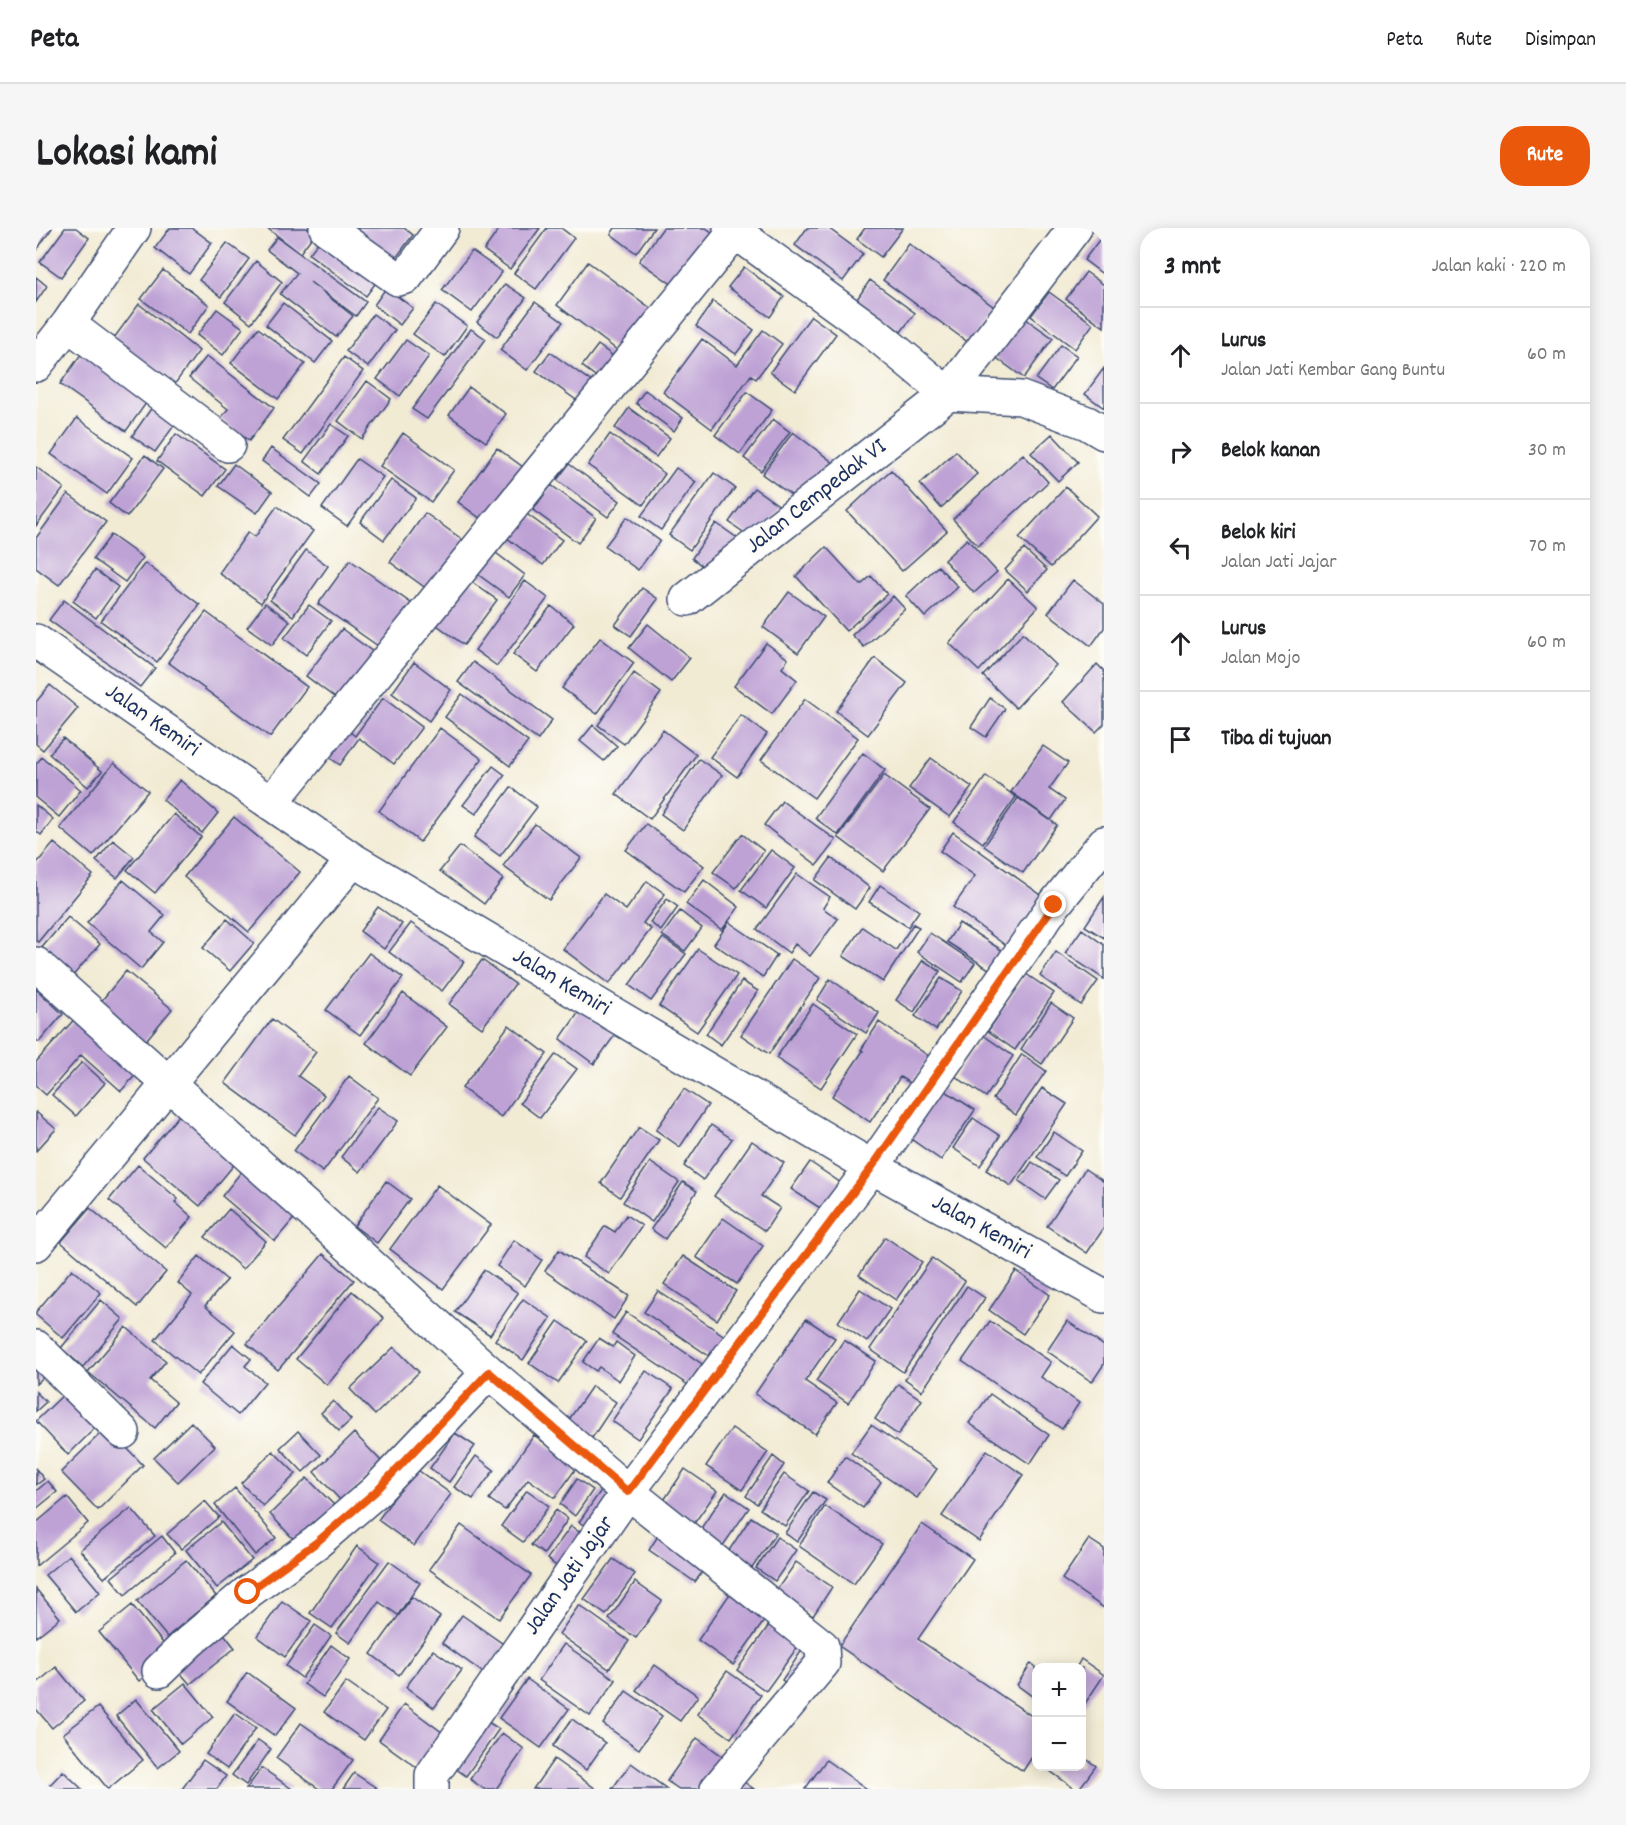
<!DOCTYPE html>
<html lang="id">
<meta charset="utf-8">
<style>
body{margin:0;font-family:Dekko,sans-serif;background:#f6f6f6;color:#202124}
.controls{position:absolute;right:18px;bottom:18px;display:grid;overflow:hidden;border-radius:12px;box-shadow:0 3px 15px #0003}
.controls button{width:54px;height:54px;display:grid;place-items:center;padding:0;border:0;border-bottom:2px solid #e0e0e0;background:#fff;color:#202124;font:30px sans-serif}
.stop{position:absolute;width:18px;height:18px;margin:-14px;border:4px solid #ea580c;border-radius:50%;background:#fff}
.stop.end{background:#ea580c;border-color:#fff;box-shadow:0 2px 6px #0008}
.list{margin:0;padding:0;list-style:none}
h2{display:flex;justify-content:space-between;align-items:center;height:78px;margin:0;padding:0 24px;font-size:26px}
h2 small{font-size:20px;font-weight:400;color:#757577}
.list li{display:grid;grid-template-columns:39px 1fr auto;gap:18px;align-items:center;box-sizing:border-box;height:96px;padding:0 24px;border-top:2px solid #e0e0e0}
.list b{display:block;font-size:22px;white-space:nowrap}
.list p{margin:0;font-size:20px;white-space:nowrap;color:#757577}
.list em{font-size:20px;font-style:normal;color:#757577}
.icon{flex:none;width:33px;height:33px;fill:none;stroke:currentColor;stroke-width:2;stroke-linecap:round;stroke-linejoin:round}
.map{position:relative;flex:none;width:1068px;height:1561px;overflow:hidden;border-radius:24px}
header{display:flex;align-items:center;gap:36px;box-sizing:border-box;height:84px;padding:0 30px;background:#fff;border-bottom:2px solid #e0e0e0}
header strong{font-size:28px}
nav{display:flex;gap:33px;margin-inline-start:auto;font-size:21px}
.intro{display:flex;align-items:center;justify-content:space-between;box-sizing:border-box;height:144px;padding:0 36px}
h1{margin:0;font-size:42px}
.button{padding:15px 27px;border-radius:24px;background:#ea580c;color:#fff;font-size:21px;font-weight:700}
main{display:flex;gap:36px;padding:0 36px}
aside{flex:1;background:#fff;border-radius:24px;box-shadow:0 3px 15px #0003}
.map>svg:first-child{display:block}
.building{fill:#bea2d5}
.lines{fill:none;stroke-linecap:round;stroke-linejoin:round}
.minor-casing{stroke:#3b4b70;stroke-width:36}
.tertiary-casing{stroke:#3b4b70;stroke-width:36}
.minor{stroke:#fff;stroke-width:33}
.tertiary{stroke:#fff;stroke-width:33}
.route{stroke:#ea580c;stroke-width:8}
.labels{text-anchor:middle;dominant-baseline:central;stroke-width:6;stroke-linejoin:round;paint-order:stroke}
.street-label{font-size:24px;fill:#1b2f5e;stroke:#fdfcf7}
</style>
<header>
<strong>Peta</strong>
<nav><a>Peta</a><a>Rute</a><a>Disimpan</a></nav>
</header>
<div class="intro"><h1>Lokasi kami</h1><a class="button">Rute</a></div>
<main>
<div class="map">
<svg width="1068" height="1561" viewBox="0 0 1068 1561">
<rect width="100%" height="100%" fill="#fdfcf7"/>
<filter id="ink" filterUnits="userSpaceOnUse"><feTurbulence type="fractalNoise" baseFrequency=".0167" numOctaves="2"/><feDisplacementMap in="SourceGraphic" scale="12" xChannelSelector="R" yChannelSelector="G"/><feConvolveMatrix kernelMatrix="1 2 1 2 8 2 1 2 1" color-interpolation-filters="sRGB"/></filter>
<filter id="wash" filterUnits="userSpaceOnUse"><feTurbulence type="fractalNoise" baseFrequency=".008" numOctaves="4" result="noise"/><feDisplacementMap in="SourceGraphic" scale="24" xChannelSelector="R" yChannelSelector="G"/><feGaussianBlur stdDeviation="1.35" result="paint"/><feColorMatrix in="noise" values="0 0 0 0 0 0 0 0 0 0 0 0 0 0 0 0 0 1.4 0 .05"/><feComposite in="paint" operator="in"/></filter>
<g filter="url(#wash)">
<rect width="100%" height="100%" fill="#f2ebd4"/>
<g id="blocks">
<path class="building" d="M0 0H16L0 23Z
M29 0H40L53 10 25 49 4 34Z
M134 0H156L176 15 153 46 119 20Z
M231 0H280L282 1 264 25Z
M301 0H368L377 7 354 38Z
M464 0H504L474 41 448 22Z
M511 0H525L538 10 500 61 478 45Z
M579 0H618L600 25 575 6Z
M627 0H670L683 9 644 62 603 33Z
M771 0H792L827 26 807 53 759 17Z
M829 0H867L845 29 821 11Z
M290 4 347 45 330 68 273 26Z
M1066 8 1068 10V47L1048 32Z
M241 9 330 74 320 88 274 54 317 88 300 109 244 66 261 45 231 22Z
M191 15 213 31 185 69 163 52Z
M873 16 958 79 933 115 847 52Z
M436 23 466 44 436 84 406 62Z
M220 33 246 54 215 95 189 74Z
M552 34 621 85 589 128 521 77Z
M708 39 748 69 734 89 692 59Z
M127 42 173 77 152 106 105 71Z
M1050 44 1068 57V99L1030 71Z
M0 49 11 58 0 74Z
M834 52 879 85 865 104 821 71Z
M469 56 490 70 461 109 441 94Z
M350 60 377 80 364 97 338 77Z
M1013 64 1057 96 1039 121 995 88Z
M677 73 718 102 700 126 660 98Z
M499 74 527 94 491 142 464 122Z
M247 75 296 113 279 135 230 97Z
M103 76 163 123 135 161 75 114Z
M400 76 431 98 409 129 377 106Z
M181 81 207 100 187 127 161 107Z
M337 86 359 102 332 139 310 123Z
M775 88 800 106 759 162 734 144Z
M987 89 1017 110 988 150 958 128Z
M222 100 269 136 242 171 195 135Z
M435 101 450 111 391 191 376 181Z
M727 102 746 116 720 151 715 147 676 201 627 164 666 111 701 137Z
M370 112 393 128 364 168 341 151Z
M562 117 588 136 571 157 546 138Z
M1025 117 1041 128 1016 162 1000 151Z
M50 119 116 167 90 203 24 156Z
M514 124 557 155 543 174 500 143Z
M171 128 238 180 213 213 184 191 192 181 153 150Z
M308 129 327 143 267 226 247 212Z
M1068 140V180L1049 166Z
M331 153 355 171 326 211 302 193Z
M433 159 470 186 450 214 413 187Z
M609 162 647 190 638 203 600 175Z
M711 164 736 182 704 226 679 207Z
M121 172 145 188 119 224 96 208Z
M593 180 634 210 620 229 579 200Z
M41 190 97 230 71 266 15 226Z
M737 191 754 204 725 243 708 230Z
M295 196 312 208 285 246 268 233Z
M757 204 799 236 769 277 726 246Z
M367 205 418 242 395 274 344 238Z
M140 206 189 241 169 268 121 233Z
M574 206 629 246 607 277 552 237Z
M1016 206 1042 234 1022 253 995 225Z
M235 220 285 256 275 269 226 233Z
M461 220 491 242 452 296 422 274Z
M920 223 941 246 905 280 884 256Z
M987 226 1012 254 942 318 917 291Z
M109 227 127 241 91 289 73 275Z
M321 231 347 249 311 298 286 280Z
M198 236 236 264 221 285 182 258Z
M533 236 584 273 572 289 521 252Z
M0 239 28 260 0 298Z
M640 240 660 254 625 302 605 288Z
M855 242 911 303 866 343 811 283Z
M678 245 699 260 654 322 633 307Z
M355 252 380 270 348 312 324 294Z
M515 257 560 290 542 315 497 282Z
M1030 259 1061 288 1015 339 983 310Z
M718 260 745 279 720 313 693 294Z
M32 266 70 294 23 357 0 340V310Z
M241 278 277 303 225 375 183 345 212 304 219 309Z
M488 284 526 312 507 337 470 309Z
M389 285 434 317 398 366 354 334Z
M591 289 624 313 602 342 569 318Z
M680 295 704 312 678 347 656 330Z
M75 307 107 330 89 354 57 331Z
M931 311 961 344 938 365 908 332Z
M790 319 825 357 835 348 851 366 810 403 760 348Z
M988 321 1011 342 992 363 969 342Z
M270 322 292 338 257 388 234 372Z
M456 322 489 347 473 369 440 345Z
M314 332 376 376 345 420 282 376Z
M109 335 164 377 121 434 65 393Z
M902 338 922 359 889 389 870 368Z
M59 342 82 359 60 390 37 373Z
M972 351 1002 379 943 443 913 415Z
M433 352 461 372 428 417 401 397Z
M1037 352 1068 376V400L1055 418 1012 385Z
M489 353 512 370 461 438 439 422Z
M606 360 622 371 595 408 579 397Z
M753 364 788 389 762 425 727 399Z
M857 368 869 381 828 419 816 407Z
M28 372 119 440 104 459 13 392Z
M229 375 254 393 236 417 211 399Z
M273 377 295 393 270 427 248 410Z
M515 378 538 396 501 444 477 426Z
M170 384 271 459 234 509 132 434Z
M612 396 654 430 635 454 593 420Z
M306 401 341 427 306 475 270 448Z
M987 405 1020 437 980 480 947 448Z
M564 410 598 435 561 486 526 460Z
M730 415 752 431 746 440 761 452 736 486 698 458Z
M839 430 871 455 832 507 800 483Z
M378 434 415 462 393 493 356 465Z
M437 434 516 492 502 512 422 454Z
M1061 436 1068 443V496L1060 504 1027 474Z
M598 445 625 465 588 516 562 497Z
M14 457 42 480 7 522 0 516V474Z
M426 466 492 514 474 538 409 489Z
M347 470 386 499 358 536 323 510 304 537 289 526 308 499 319 508Z
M954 470 969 481 950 509 935 499Z
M769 471 822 510 778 570 725 532Z
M705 487 731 506 701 549 674 529Z
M557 497 581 518 568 533 544 513Z
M404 500 446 531 384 614 343 583Z
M627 502 660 527 614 591 580 566Z
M27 510 66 543 52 559 13 526Z
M1007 518 1032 535 1013 561 1029 572 1015 592 975 564Z
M827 525 849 542 802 607 779 590Z
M6 529 45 562 23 589 0 570V536Z
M895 530 936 559 914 589 873 560Z
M663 531 686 547 647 602 625 586Z
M78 535 112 563 57 628 24 600Z
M457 538 469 547 440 586 427 577Z
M848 547 894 581 847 643 802 609Z
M950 548 980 569 947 615 918 594Z
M144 552 182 585 166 605 127 572Z
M475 559 501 579 464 628 438 609Z
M982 570 1021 597 987 645 948 618Z
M746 573 800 612 781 637 728 597Z
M0 577 17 591 5 607 0 603Z
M138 586 165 609 119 665 91 642Z
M198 589 264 644 213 704 148 649Z
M499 596 545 630 513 672 467 638Z
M610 596 668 638 648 664 590 622Z
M917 604 1012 672 976 722 917 679 939 648 904 623Z
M706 606 728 623 700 660 677 644Z
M77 612 98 629 81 650 60 633Z
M18 615 57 647 2 714 0 713V636Z
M424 618 467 651 448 676 404 643Z
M735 622 759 640 730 680 705 662Z
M795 630 834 660 819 681 779 652Z
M761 646 794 669 787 680 802 691 774 728 759 716 753 725 721 701Z
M87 652 129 687 115 704 127 714 105 741 51 695Z
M668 652 703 679 686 702 650 676Z
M611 653 629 666 607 695 615 701 573 756 527 721 568 666 590 682Z
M844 657 883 683 872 699 833 674Z
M1068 669V710L1049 698Z
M631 671 642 679 625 703 614 694Z
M342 679 366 696 348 721 324 703Z
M644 683 666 700 649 723 626 707Z
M32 689 64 716 35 750 3 723Z
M191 691 218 715 194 743 167 720Z
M693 694 741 727 727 749 678 716Z
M375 695 428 734 406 763 353 724Z
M923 695 975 728 962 747 911 714Z
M877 696 883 699 847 754 807 728 826 699 860 722Z
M1046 701 1068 717V751L1029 725Z
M894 705 939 735 926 754 881 724Z
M627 710 650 726 615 773 593 757Z
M662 721 701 747 661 804 623 778Z
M1020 724 1062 753 1045 777 1004 748Z
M333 725 367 750 324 807 290 782Z
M756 731 784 750 733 826 705 807Z
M446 732 479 756 446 800 413 776Z
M887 732 904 743 878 784 860 772Z
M90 743 136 781 102 822 57 783Z
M990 746 1018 765 979 822 952 803Z
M905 750 926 763 900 802 879 788Z
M794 751 843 785 830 805 781 772Z
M706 753 722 763 685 817 670 806Z
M0 761 27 786 3 814 0 812Z
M367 765 411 799 374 848 330 815Z
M1015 775 1037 790 1006 836 985 821Z
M777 776 821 806 785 860 740 830Z
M545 781 579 807 558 836 524 811Z
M43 786 105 841 85 863 45 827 10 867 0 858V834Z
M236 791 280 824 262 848 288 867 259 907 189 855Z
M843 794 894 829 875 856 864 849 834 894 796 868 827 823 825 822Z
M473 797 511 826 465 889 426 860Z
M947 807 977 828 950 869 919 848Z
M520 826 541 841 504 890 484 875Z
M986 826 1010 843 980 887 957 871Z
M46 834 69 855 40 888 16 867Z
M313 848 342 870 287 944 258 923Z
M905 860 939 882 905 932 872 909Z
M1006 860 1031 876 975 958 950 942Z
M648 861 672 877 644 919 620 902Z
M342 879 362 893 324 944 305 929Z
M0 884 20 901 0 923Z
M144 886 201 933 164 978 107 930Z
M937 890 964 908 944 938 917 920Z
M675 897 696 911 667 952 648 938Z
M603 899 623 912 584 969 565 955Z
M1018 904 1046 923 1029 948 1001 929Z
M716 913 748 935 725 968 744 980 729 1003 678 968Z
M614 934 643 954 616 994 587 974Z
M774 934 808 957 790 984 755 961Z
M996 934 1023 952 1009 971 983 953Z
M102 937 142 971 139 974 156 989 130 1020 73 972Z
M1049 941 1068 954V1000L1051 1025 1011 998Z
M206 943 260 988 239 1013 186 968Z
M350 953 374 971 341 1015 318 998Z
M647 954 661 963 629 1011 615 1001Z
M401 957 455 997 407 1061 354 1021Z
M54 980 130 1044 101 1079 25 1014Z
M193 981 230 1013 207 1041 169 1009Z
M590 987 606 998 573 1046 548 1029 569 998 579 1004Z
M687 990 727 1018 701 1056 660 1029Z
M849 1009 886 1034 860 1072 823 1047Z
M478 1012 506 1032 489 1058 461 1038Z
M523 1022 593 1068 578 1091 509 1043Z
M287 1026 318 1052 242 1142 211 1116Z
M163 1028 191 1052 169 1078 199 1103 162 1147 119 1112 156 1067 142 1055Z
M647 1028 700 1063 681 1092 628 1056Z
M896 1030 929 1053 867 1144 834 1121Z
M36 1041 65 1065 27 1110 0 1087V1084Z
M448 1042 482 1065 454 1107 419 1084Z
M980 1043 1014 1067 987 1106 953 1082Z
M931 1058 949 1070 886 1163 869 1151Z
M824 1061 854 1081 831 1114 802 1094Z
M316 1063 348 1090 291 1157 260 1131Z
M622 1063 693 1111 679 1132 608 1084Z
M487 1071 515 1090 487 1132 459 1112Z
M65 1072 87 1091 47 1139 25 1120Z
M590 1084 666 1136 652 1157 576 1106Z
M770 1091 799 1110 769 1153 801 1175 779 1206 719 1166Z
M522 1093 551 1113 522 1155 493 1135Z
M954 1093 1015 1134 1005 1149 1043 1175 1026 1201 926 1133Z
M1031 1093 1068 1118V1136L1056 1154 1011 1123Z
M90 1099 130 1133 114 1152 140 1174 119 1200 52 1144Z
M563 1110 577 1119 580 1114 599 1128 583 1153 563 1139 560 1143 547 1134Z
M808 1112 840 1133 812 1175 780 1153Z
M197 1116 215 1131 209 1138 229 1154 202 1187 164 1156Z
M358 1119 383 1144 339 1187 314 1161Z
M0 1127 15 1142 0 1156Z
M610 1143 637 1161 602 1211 576 1193Z
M862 1156 886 1172 862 1207 839 1191Z
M556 1158 580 1174 556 1210 532 1193Z
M33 1161 65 1194 32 1227 0 1193Z
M0 1164 10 1174 0 1183Z
M954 1166 1013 1207 994 1236 933 1195Z
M297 1173 315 1192 303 1203 285 1185Z
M155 1194 179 1218 142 1254 118 1230Z
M835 1197 901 1241 881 1270 815 1225Z
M71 1199 107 1237 62 1282 25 1244Z
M696 1200 732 1224 706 1262 670 1238Z
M262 1203 285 1227 267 1244 244 1220Z
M318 1205 347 1235 306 1274 278 1244Z
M419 1205 439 1218 413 1254 394 1240Z
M498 1207 541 1239 519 1270 492 1251 469 1282 453 1271Z
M951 1222 987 1247 943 1313 906 1288Z
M237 1223 260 1246 227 1278 205 1255Z
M440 1228 458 1242 437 1271 418 1259Z
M737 1228 748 1237 721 1276 710 1268Z
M809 1228 845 1254 827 1280 791 1255Z
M379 1240 415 1266 378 1318 342 1292Z
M0 1241 8 1251 0 1257Z
M649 1241 681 1263 657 1297 626 1275Z
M748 1246 773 1263 749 1298 724 1281Z
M271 1250 300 1279 262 1316 234 1286Z
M541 1251 557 1262 539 1288 524 1276Z
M12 1253 21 1264 0 1281V1263Z
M199 1260 240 1310 219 1327 179 1277Z
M566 1261 581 1271 558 1304 543 1294Z
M491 1262 513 1278 487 1314 465 1298Z
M690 1264 713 1280 686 1319 663 1303Z
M777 1264 790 1272 761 1314 749 1305Z
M31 1269 52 1295 0 1338V1295Z
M169 1273 183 1289 145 1321 131 1306Z
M789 1278 846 1316 818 1356 763 1318Z
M95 1280 119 1308 68 1350 44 1322Z
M520 1282 532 1291 508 1326 495 1317Z
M715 1289 740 1305 714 1343 690 1327Z
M185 1294 216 1332 181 1360 150 1322Z
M886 1296 937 1331 882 1411 1000 1491V1523L987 1543 803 1418Z
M425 1297 495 1347 463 1391 393 1341Z
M535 1298 547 1307 523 1340 511 1331Z
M627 1300 674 1333 659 1354 613 1322Z
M126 1308 139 1325 89 1367 75 1350Z
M741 1309 760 1322 739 1353 720 1340Z
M1053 1311 1068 1321V1380L1026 1351Z
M321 1318 343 1334 296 1400 274 1385Z
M33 1327 64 1364 40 1384 9 1347Z
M577 1331 599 1346 570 1387 548 1371Z
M150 1332 180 1368 131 1409 101 1373Z
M353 1333 384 1355 362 1387 343 1374 314 1415 300 1405Z
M760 1334 796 1359 777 1388 740 1363Z
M599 1354 626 1373 600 1410 573 1391Z
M700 1357 736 1382 697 1437 662 1412Z
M0 1361 24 1390 0 1409Z
M376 1369 404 1389 363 1447 335 1426Z
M246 1373 275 1393 249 1429 221 1408Z
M96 1377 136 1426 103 1453 63 1404Z
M543 1377 593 1413 573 1441 523 1406Z
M426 1387 470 1418 449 1446 406 1415Z
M738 1390 768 1410 730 1463 701 1442Z
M279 1397 295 1408 266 1450 250 1438Z
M185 1402 199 1420 154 1456 140 1440Z
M528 1416 580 1452 554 1488 503 1452Z
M770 1416 782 1424 757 1460 746 1452Z
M295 1417 314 1431 287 1469 268 1456Z
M397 1422 426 1442 398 1480 370 1459Z
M1045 1431 1068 1447 1046 1480V1440H1040Z
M995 1435 1000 1439V1471L981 1457Z
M619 1437 662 1468 644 1493 600 1462Z
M20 1439 48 1473 16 1500 0 1481V1456Z
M691 1443 725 1467 695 1510 661 1486Z
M211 1444 260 1480 239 1508 191 1473Z
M491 1451 533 1481 505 1520 463 1490Z
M310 1454 350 1482 328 1512 288 1484Z
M149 1455 177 1489 145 1516 117 1481Z
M590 1463 626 1488 603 1521 567 1496Z
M100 1471 143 1523 122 1540 80 1488Z
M368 1476 407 1505 382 1540 343 1512Z
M62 1479 107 1532 72 1561 27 1506Z
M199 1485 220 1500 191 1541 170 1526Z
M536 1491 569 1515 550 1542 517 1518Z
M452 1494 463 1501 430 1548 419 1540Z
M265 1495 317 1532 296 1561H283L240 1530Z
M466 1505 488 1521 460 1561H448L434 1551Z
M661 1510 692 1532 672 1561H643L631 1553Z
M222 1512 235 1521 210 1557 196 1547Z
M1046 1528 1060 1538 1043 1561H1039L1014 1543 1017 1538H1046Z
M518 1531 560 1561H497Z
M167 1532 190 1548 181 1561H146Z
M790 1532 831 1561H769Z
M595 1535 631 1561H576Z
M226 1540 256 1561H210Z
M27 1543 46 1561H10Z
M318 1545 342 1561H307Z
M708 1554 718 1561H704Z"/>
</g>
</g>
<g filter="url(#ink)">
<use href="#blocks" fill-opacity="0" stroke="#3b4b70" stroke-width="1.5"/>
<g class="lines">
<defs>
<path id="minor" d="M290 0 362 51 370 49 406 0
M694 0 836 103 912 166 985 170 1051 195 1068 205
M32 96 192 217
M0 137 32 96 98 0
M651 371 912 166 1039 0
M235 575 702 0
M0 736 453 1144 592 1264 786 1418 787 1435 681 1561
M0 1016 317 632
M0 1119 87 1204
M123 1443 153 1414 212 1364 281 1314 339 1264 453 1144
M396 1561V1547L592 1264 836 939 1018 677 1068 615"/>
<path id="tertiary" d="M0 413 317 632 836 939 1068 1068"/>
</defs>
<use href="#minor" class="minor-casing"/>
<use href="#tertiary" class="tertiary-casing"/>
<use href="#minor" class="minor"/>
<use href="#tertiary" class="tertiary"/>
</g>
</g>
<g class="lines" filter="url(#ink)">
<path class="route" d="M212 1364 281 1314 339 1264 453 1144 592 1264 836 939 1018 677"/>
</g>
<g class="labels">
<g class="street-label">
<text transform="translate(781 269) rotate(-38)">Jalan Cempedak VI</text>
<text transform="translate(116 493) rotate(35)">Jalan Kemiri</text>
<text transform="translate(525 755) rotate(31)">Jalan Kemiri</text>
<text transform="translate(945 1000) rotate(29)">Jalan Kemiri</text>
<text transform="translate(534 1348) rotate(-55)">Jalan Jati Jajar</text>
</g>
</g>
</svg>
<div class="controls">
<button>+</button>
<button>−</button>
</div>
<div class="stop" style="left:212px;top:1364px"></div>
<div class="stop end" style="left:1018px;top:677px"></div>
</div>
<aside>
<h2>3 mnt<small>Jalan kaki · 220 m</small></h2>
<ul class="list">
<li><svg class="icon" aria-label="ahead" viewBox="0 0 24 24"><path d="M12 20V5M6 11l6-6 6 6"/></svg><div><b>Lurus</b><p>Jalan Jati Kembar Gang Buntu</p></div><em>60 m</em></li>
<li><svg class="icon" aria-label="right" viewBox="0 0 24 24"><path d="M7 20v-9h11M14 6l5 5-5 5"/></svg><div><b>Belok kanan</b></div><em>30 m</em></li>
<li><svg class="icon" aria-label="left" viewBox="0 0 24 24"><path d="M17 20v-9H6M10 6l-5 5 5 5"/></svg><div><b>Belok kiri</b><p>Jalan Jati Jajar</p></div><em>70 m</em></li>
<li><svg class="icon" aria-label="ahead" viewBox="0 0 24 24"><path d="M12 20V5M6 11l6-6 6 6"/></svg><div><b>Lurus</b><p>Jalan Mojo</p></div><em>60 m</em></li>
<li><svg class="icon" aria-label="arrive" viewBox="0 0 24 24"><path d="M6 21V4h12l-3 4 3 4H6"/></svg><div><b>Tiba di tujuan</b></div></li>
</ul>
</aside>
</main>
